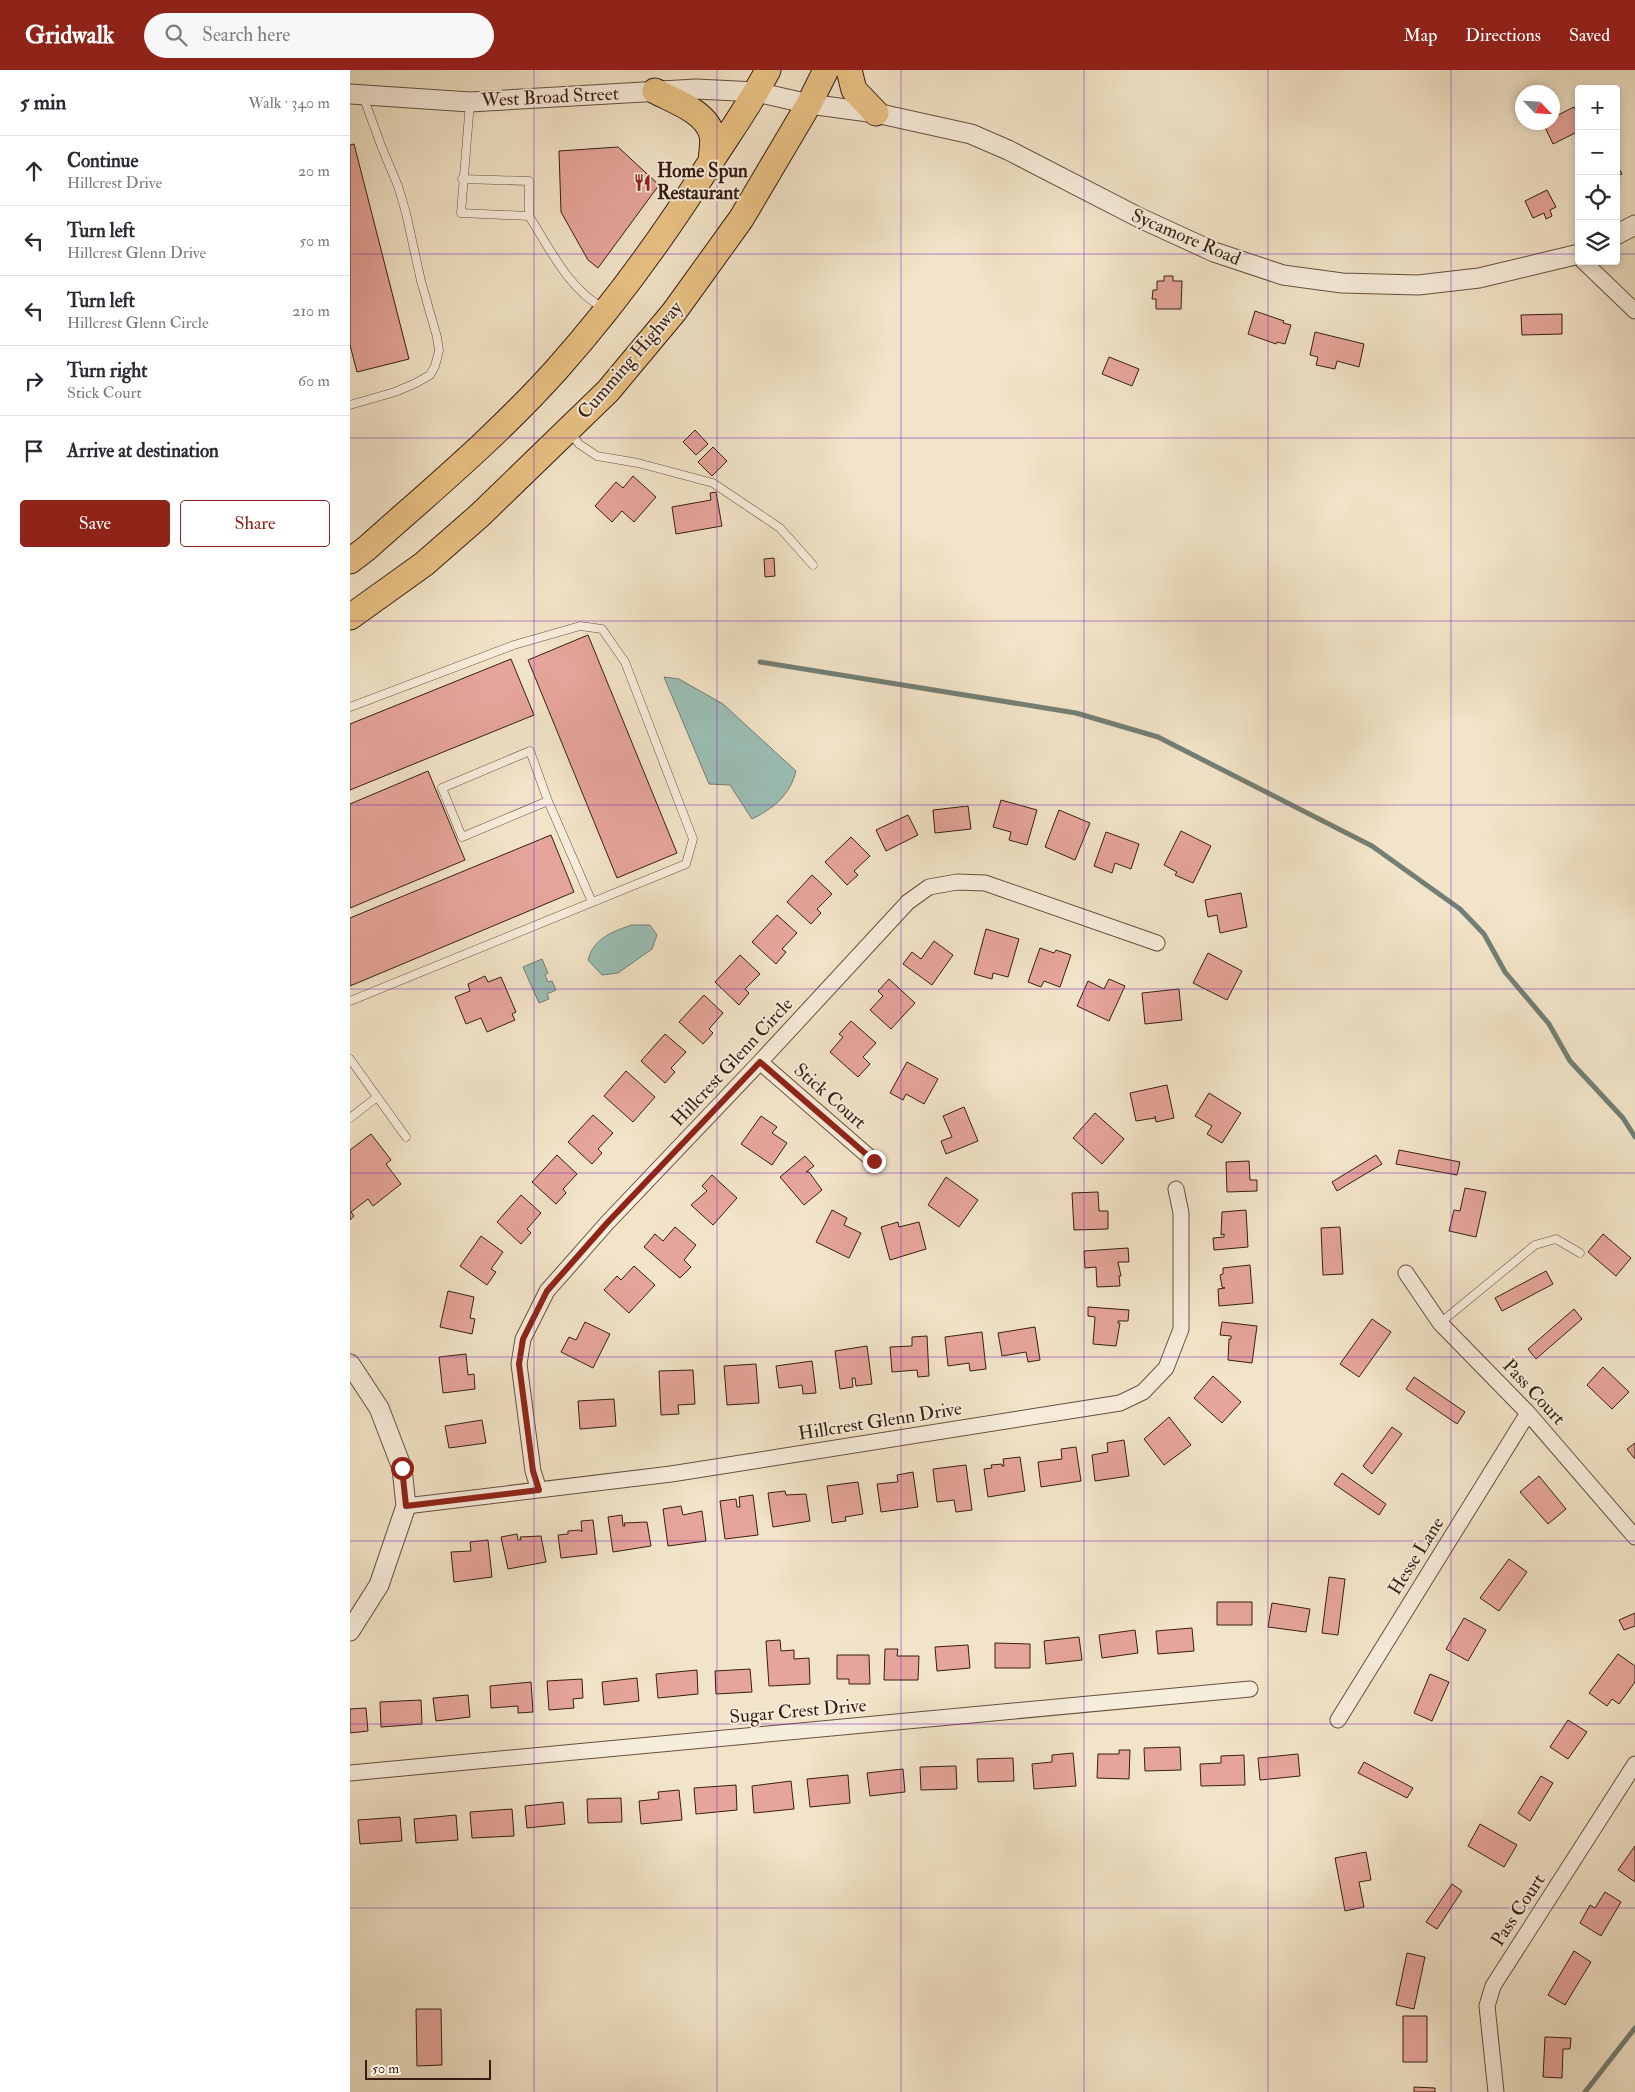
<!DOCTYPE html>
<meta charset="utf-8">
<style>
body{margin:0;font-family:"IM FELL Double Pica",serif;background:#f7f7f7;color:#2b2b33}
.controls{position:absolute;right:15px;top:15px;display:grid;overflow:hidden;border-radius:5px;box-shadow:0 2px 8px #0003}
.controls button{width:45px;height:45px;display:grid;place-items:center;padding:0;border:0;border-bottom:1px solid #e1e1e2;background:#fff;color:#2b2b33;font:25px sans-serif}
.compass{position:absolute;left:1165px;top:15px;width:45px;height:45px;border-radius:50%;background:#fff;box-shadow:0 2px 8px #0003;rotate:115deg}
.scale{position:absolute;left:15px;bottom:12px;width:126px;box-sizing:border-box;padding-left:5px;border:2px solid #371e13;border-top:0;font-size:14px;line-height:18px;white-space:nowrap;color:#371e13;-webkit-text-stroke:4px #f7eddb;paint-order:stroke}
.stop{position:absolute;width:15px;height:15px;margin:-11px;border:4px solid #8f2418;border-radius:50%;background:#fff}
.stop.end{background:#8f2418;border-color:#fff;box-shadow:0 1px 5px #0008}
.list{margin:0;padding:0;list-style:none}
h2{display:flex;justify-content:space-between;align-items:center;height:65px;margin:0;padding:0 20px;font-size:21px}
h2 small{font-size:16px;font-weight:400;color:#7c7c81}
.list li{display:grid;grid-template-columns:32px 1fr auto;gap:15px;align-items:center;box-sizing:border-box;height:70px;padding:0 20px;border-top:1px solid #e1e1e2}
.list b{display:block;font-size:19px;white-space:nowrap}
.list p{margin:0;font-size:16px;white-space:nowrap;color:#7c7c81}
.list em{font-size:16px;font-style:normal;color:#7c7c81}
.actions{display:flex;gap:10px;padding:15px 20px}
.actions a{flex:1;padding:11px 0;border:1px solid #8f2418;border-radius:5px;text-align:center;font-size:18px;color:#8f2418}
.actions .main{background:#8f2418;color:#fff}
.icon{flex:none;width:28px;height:28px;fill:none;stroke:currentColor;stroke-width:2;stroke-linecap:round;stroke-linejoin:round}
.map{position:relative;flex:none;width:1285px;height:2022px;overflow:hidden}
header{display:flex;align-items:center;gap:30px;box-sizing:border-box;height:70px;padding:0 25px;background:#8f2418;color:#fff}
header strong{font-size:24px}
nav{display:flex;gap:28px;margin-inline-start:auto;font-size:18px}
.search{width:350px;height:45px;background:#f7f7f7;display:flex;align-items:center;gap:12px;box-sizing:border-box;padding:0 18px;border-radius:28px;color:#7c7c81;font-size:19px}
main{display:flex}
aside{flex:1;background:#fff}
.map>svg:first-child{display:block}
.water{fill:#9bbfb5;stroke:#737f74}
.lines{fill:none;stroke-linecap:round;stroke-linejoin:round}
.stream{stroke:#737f74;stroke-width:5}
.building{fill:#e6a59a;stroke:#371e13}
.service-casing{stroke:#665040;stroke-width:9}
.minor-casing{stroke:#665040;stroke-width:17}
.tertiary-casing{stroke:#665040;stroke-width:21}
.trunk-casing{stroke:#371e13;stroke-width:27}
.service{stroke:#f7eddb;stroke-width:8}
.minor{stroke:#f7eddb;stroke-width:15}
.tertiary{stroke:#f7eddb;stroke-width:19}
.trunk{stroke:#e9c284;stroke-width:25}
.route{stroke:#8f2418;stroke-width:6}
.grid{fill:none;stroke:#7b2cbf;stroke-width:1;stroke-opacity:0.55}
.labels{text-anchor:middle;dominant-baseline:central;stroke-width:4;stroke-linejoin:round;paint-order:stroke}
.street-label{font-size:19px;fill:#371e13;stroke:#f7eddb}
.poi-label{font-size:19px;font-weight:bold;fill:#371e13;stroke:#f7eddb;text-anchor:start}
</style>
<header>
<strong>Gridwalk</strong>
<div class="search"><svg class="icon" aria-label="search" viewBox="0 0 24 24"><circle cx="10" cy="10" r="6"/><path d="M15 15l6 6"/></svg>Search here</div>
<nav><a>Map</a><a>Directions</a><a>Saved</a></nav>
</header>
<main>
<aside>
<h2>5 min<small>Walk · 340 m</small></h2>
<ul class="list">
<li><svg class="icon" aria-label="ahead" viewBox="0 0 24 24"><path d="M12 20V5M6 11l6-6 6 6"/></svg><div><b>Continue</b><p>Hillcrest Drive</p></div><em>20 m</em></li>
<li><svg class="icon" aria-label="left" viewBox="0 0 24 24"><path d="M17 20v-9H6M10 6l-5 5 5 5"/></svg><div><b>Turn left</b><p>Hillcrest Glenn Drive</p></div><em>50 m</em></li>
<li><svg class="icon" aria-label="left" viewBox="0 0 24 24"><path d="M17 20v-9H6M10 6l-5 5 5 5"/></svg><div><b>Turn left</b><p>Hillcrest Glenn Circle</p></div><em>210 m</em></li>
<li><svg class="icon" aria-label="right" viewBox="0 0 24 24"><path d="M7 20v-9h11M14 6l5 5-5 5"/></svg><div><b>Turn right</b><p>Stick Court</p></div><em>60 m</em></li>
<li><svg class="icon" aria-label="arrive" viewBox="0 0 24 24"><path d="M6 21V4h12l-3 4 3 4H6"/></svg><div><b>Arrive at destination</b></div></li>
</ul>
<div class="actions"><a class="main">Save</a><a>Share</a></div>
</aside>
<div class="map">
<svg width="1285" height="2022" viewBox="0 0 1285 2022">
<rect width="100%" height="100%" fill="#f2e4c8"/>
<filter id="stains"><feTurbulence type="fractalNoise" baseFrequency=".004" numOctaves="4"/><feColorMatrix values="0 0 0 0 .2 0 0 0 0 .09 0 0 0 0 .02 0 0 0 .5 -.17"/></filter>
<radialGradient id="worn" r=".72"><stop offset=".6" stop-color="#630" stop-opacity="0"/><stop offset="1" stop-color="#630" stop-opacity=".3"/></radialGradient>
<path class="water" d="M314 607 329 609 373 634 446 701C440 725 424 738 402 749L380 715 359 714Z
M282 855H300L307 865 302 879 268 903 252 905 238 890C243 869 263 861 282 855Z
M192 889 198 903 195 905 198 912 202 911 206 920 197 924 199 929 189 933 173 897Z"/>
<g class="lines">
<path class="stream" d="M410 592 726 643 808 667 1022 776 1110 839 1134 864 1155 902 1199 954 1220 991 1273 1048 1285 1067
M1235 2022 1285 1958"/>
</g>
<path class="building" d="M1224 37 1229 47V61L1203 74 1193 53 1202 52V48Z
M4 74 59 289 7 302 0 275V75Z
M268 77 309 115 248 198 238 190 211 142 209 81Z
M1266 93 1272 104 1267 106 1270 111 1266 113Z
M1197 120 1206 137 1200 140 1202 146 1196 149 1194 143 1183 148 1175 131Z
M814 206H823V211H832L831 239H806V229H802L803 220H807V211H814Z
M905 241 934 251 933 253 941 255 935 274 927 272 926 274 898 264Z
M1212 244V264L1172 265 1171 245Z
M965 262 1014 274 1009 297 987 291 985 299 966 295 968 287 960 285Z
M759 287 789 299 782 316 752 304Z
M345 360 358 374 346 385 333 372Z
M363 377 377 391 362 406 348 392Z
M283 406 306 427 284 452 272 441 262 452 245 436 266 412 273 418Z
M366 422 372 456 326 464 322 437 361 430 360 423Z
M424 488 425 506 415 507 414 489Z
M238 565 327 783 267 808 178 590Z
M161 589 184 645 0 720V654Z
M78 701 115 790 0 838V734Z
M651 730 687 740 677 775 659 770 661 762 643 757Z
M618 736 621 759 585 763 583 740Z
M709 740 740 753 725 790 695 777Z
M558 745 568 765 536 781 526 760Z
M831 761 861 776 843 813 825 805 827 802 814 795Z
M756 762 789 774 781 799 765 793 762 803 744 796Z
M201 765 224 822 0 916V848Z
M501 767 520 786 504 801 508 805 497 815 475 792Z
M462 805 482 824 467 839 471 843 461 854 437 832Z
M891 823 897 857 870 863 867 845 858 847 855 830Z
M427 845 447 863 432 879 436 882 426 894 402 872Z
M636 859 669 869 658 907 643 903 642 909 624 904Z
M584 871 603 885 582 915 553 894 562 882 571 889Z
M690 878 704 883 706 880 721 885 710 917 694 911 691 917 678 912Z
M858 883 892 901 877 930 843 913Z
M390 885 410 904 395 919 399 923 389 935 365 912Z
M135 906 138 912 151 907 166 942 162 944 165 950 137 962 131 948 116 954 105 927 120 921 118 914Z
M539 909 565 933 541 959 520 940 533 926 528 921Z
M759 909 775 916 759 951 727 936 738 911 754 919Z
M829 919 832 950 795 954 792 923Z
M354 925 373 943 359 959 363 963 353 974 329 952Z
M501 951 526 973 513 987 520 994 508 1007 480 982 493 967 489 964Z
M315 964 336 982 321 998 325 1002 315 1013 291 991Z
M557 992 588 1009 574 1034 556 1024 553 1030 540 1023Z
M276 1001 305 1027 283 1052 254 1026Z
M817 1015 824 1048 806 1052 805 1046V1048L786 1051 780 1023Z
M859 1023 891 1043 872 1073 857 1064 862 1056 845 1046Z
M614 1037 628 1071 596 1084 591 1071 602 1067 593 1046Z
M745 1043 774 1069 752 1094 723 1068Z
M243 1045 263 1063 248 1079 252 1083 242 1094 218 1072Z
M411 1046 427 1057 422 1063 437 1073 422 1095 391 1074Z
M21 1064 41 1090 36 1094 51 1114 23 1136 18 1129 1 1142 4 1146 0 1150V1080Z
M1049 1080 1110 1092 1107 1105 1046 1094Z
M207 1085 227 1104 213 1119 216 1123 206 1134 182 1112Z
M1026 1085 1032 1094 987 1121 982 1112Z
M455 1086 464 1096 456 1102H459L472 1120 454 1135 430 1107Z
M899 1091 900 1110H907V1121L877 1122 876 1092Z
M362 1105 387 1128 363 1155 341 1135 357 1121 352 1116Z
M596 1107 628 1130 609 1157 578 1135Z
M1115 1118 1136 1122 1126 1167 1099 1161 1104 1140 1110 1141Z
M748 1122 749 1141H758V1159L724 1160 722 1123Z
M171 1125 191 1143 177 1159 181 1163 171 1174 147 1152Z
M482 1140 497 1148 494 1155 511 1163 499 1188 466 1172Z
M896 1140 898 1177 864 1180 863 1168 874 1167V1164L871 1165 872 1142Z
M548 1152 549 1157 569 1152 576 1179 540 1190 531 1157Z
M325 1157 346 1175 334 1190 341 1197 330 1208 294 1177 305 1164 313 1171Z
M990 1157 993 1204 973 1205 971 1158Z
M1253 1164 1281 1188 1266 1206 1238 1182Z
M131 1166 153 1182 141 1199 146 1202 137 1215 110 1196Z
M778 1178 779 1192H768L771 1206H769L770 1216 747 1217 746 1197 735 1198 734 1181Z
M900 1195 903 1233 869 1236 868 1219 875 1218 872 1217 870 1205 873 1204V1198Z
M284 1196 305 1215 279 1243 254 1220 267 1206 271 1210Z
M1196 1201 1203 1214 1152 1241 1145 1228Z
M98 1221 124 1227 120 1248 125 1249 122 1264 90 1257Z
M738 1237 779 1240 778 1251H768V1253H770L766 1276 743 1274 745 1247 738 1246Z
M1224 1239 1232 1249 1186 1289 1178 1279Z
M1022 1249 1041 1262 1009 1307 990 1294Z
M235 1252 260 1264 243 1298 211 1282 219 1267 226 1270Z
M872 1252 907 1256 902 1293 878 1290 879 1269H881V1266L870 1265Z
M685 1257 690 1290 678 1292 676 1282 652 1286 648 1263Z
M632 1262 636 1299 620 1301 619 1293 598 1296 595 1267Z
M577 1266 579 1306 568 1307 567 1300 542 1302 540 1277 562 1276V1267Z
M517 1276 522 1314 506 1316 505 1308H502L503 1317 490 1319 485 1281Z
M116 1284 118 1305 124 1304 125 1319 93 1323 89 1287Z
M462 1291 466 1323 453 1324 452 1315 429 1318 426 1296Z
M406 1294 409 1333 377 1335 374 1296Z
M1253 1297 1279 1322 1262 1339 1237 1315Z
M343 1300 345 1334 328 1335 329 1344 311 1345 309 1301Z
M863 1306 891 1332 872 1353 844 1328Z
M1064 1307 1115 1342 1107 1354 1056 1319Z
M264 1329 266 1356 230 1359 228 1331Z
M819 1347 841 1375 814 1395 794 1369Z
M132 1350 136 1373 99 1378 95 1356Z
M1042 1357 1052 1364 1022 1404 1013 1396Z
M774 1370 779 1406 745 1411 742 1385 758 1382 757 1373Z
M1285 1373V1388H1284L1277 1379Z
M726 1377 731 1411 691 1417 688 1392 712 1389 711 1379Z
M670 1387 675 1421 638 1427 634 1399 642 1398 641 1395 652 1394V1396H654L653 1389Z
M616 1395 622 1440 606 1442 604 1430 587 1432 583 1399Z
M563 1402 568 1437 531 1442 527 1414 548 1412 547 1405Z
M992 1403 1036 1434 1029 1445 984 1414Z
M1189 1406 1216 1439 1198 1454 1170 1422Z
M508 1412 513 1444 495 1447 496 1451 482 1453 477 1416Z
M435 1421 436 1425 456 1424 460 1451 423 1457 418 1423Z
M403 1425 408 1465 375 1469 370 1431 386 1429 387 1437H390L389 1427Z
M331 1436 333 1445 352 1441 356 1471 318 1476 313 1439Z
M272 1445 273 1456H275L274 1453 297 1452 301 1476 263 1482 258 1447Z
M243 1450 247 1484 211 1488 208 1465 218 1464V1461L230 1460 232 1462 231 1451Z
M167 1464 168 1470H171L170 1467 191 1466 196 1492 158 1499 151 1467Z
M138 1470 142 1507 104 1512 101 1482 121 1481 120 1472Z
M1159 1489 1177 1502 1149 1541 1130 1528Z
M979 1507 995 1509 988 1565 972 1563Z
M867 1532H902V1555H867Z
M922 1533 960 1539 956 1562 918 1557Z
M1285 1543V1556L1274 1560 1269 1550Z
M1114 1548 1136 1560 1118 1591 1096 1579Z
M842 1558 844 1581 808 1584 806 1561Z
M785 1560 788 1583 752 1588 749 1565Z
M729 1567 732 1590 696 1594 694 1571Z
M430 1570 431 1581 444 1580V1589L459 1588 460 1614 419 1616 416 1571Z
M645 1573 680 1574V1598H645Z
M618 1575 620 1598 587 1601 585 1577Z
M535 1579H548L547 1586H569L568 1610H534Z
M1268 1584 1285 1596V1612L1269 1634 1262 1629 1257 1636 1239 1623Z
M487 1585H519L520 1614H499V1609H487Z
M400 1599 402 1622 366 1624 365 1601Z
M347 1600 348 1624 308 1628 306 1604Z
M1080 1604 1099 1612 1082 1651 1064 1643Z
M287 1608 289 1631 254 1635 252 1612Z
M232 1609 233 1628 223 1629 224 1638 199 1640 197 1611Z
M181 1612 183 1642 168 1643V1636L141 1638 140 1616Z
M118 1625 120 1647 86 1651 83 1628Z
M71 1630 72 1654 31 1657 30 1632Z
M16 1638 18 1661 0 1663V1639Z
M1218 1650 1237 1662 1218 1689 1200 1677Z
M830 1677 831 1700 795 1701 794 1678Z
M769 1680H780L779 1709 747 1708 748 1684H769Z
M723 1683 726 1716 684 1719 682 1694 702 1692V1685Z
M948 1684 950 1706 910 1710 908 1688Z
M894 1685 895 1715 851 1716 850 1694 871 1693V1686Z
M663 1688 664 1711 628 1712 627 1689Z
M1014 1692 1063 1718 1057 1728 1008 1703Z
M606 1696 607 1719 571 1720 570 1697Z
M553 1699 555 1722 520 1726 517 1703Z
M498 1705 500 1733 460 1737 457 1709Z
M1191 1706 1203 1713 1180 1751 1168 1743Z
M441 1711 444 1739 404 1743 402 1716Z
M386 1715 387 1740 346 1744 344 1718Z
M329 1720 332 1750 291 1754 289 1731 309 1729 308 1722Z
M271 1728 272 1752 238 1753 237 1729Z
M213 1732 215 1754 177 1758 175 1736Z
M162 1739 164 1766 122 1768 120 1742Z
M106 1745 108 1770 66 1773 64 1749Z
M50 1747 52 1771 10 1774 8 1750Z
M1130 1754 1167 1775 1154 1797 1118 1776Z
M1285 1776V1812L1268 1800Z
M1016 1782 1021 1810 1009 1812 1014 1837 995 1841 985 1788Z
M1102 1814 1112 1821 1087 1859 1076 1852Z
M1255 1822 1271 1832 1251 1866 1230 1853 1240 1835 1245 1838Z
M1224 1881 1241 1892 1215 1935 1198 1925Z
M1057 1883 1075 1887 1064 1939 1046 1935Z
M66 1939H91L92 1995 67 1996Z
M1053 1946H1077V1992H1053Z
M1195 1967 1221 1968 1220 1979H1213L1212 2008 1193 2007Z
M1064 2017 1085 2018V2022H1064Z"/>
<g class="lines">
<defs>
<path id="service" d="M120 32 111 143 179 146C200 179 218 218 253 238
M112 109 179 111V146
M0 335 45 322 66 313 80 305 85 296 89 281 87 267 71 211 56 143 48 116 32 78 13 26
M221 363 229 374 247 386 288 393 363 413 430 458 463 495
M0 637 164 575 230 556 252 559 275 592 343 769 336 794 0 931
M198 731 112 767 92 718 180 681 198 731 242 832
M0 989 56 1067
M0 1048 27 1027
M1090 1253 1185 1175 1206 1169 1230 1183"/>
<path id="minor" d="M1233 191 1285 241
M410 992 524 1091
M1056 1203 1090 1253 1178 1343 1285 1467
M189 1420 183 1401 169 1294 173 1269 197 1221 257 1153 410 992 558 832 579 817 607 812 635 813 807 873
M56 1436 321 1404 770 1333 793 1322 816 1298 831 1259V1143L826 1119
M988 1650 1178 1343
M0 1703 900 1619
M1146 2022 1137 1936 1143 1916 1285 1694"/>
<path id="tertiary" d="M0 24 120 32 346 19 407 22 459 34 526 43 621 64 658 80 790 148 864 182 933 205 992 213 1068 215 1129 208 1229 184
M1266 165 1285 155
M0 1294 29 1338 52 1398 56 1436 29 1515 0 1561"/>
<path id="trunk" d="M499 0 504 20 526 43
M305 21C324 31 357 42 362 65 364 73 361 84 361 93
M0 491 17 478C82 420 149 364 207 299 264 235 314 166 360 93 380 62 401 33 418 0
M0 547 74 494 130 445 258 321 324 242 391 149 459 34 476 0"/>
</defs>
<use href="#service" class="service-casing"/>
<use href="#minor" class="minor-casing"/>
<use href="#tertiary" class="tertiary-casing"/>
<use href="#trunk" class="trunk-casing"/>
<use href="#service" class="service"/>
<use href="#minor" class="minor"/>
<use href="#tertiary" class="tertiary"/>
<use href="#trunk" class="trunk"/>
</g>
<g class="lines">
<path class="route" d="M52 1398 56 1436 189 1420 183 1401 169 1294 173 1269 197 1221 257 1153 410 992 524 1091"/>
</g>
<path class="grid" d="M184 0V2022M367 0V2022M551 0V2022M734 0V2022M918 0V2022M1101 0V2022M0 184H1229M1266 184H1285M0 368H1285M0 551H1285M0 735H1285M0 919H1285M0 1103H1285M0 1287H1285M0 1471H1285M0 1654H1285M0 1838H1285"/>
<defs>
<symbol id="restaurant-bare" viewBox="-9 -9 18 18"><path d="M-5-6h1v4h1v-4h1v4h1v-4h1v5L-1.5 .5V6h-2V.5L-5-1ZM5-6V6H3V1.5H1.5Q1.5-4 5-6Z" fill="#8f2418" stroke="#f7eddb" stroke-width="2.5" paint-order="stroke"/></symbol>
</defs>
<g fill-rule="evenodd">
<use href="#restaurant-bare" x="280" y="100" width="25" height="25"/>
</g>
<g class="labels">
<g class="street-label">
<text transform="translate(200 27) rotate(-3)">West Broad Street</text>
<text transform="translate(836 167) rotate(23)">Sycamore Road</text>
<text transform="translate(280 290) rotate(-49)">Cumming Highway</text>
<text transform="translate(382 992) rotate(-47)">Hillcrest Glenn Circle</text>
<text transform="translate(480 1026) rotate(41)">Stick Court</text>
<text transform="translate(1184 1322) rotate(47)">Pass Court</text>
<text transform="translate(530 1351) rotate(-9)">Hillcrest Glenn Drive</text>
<text transform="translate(1066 1486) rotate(-58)">Hesse Lane</text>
<text transform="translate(448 1641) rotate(-5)">Sugar Crest Drive</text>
<text transform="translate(1168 1840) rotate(-57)">Pass Court</text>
</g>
<g class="poi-label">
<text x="307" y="101">Home Spun<tspan x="307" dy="22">Restaurant</tspan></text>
</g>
</g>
<rect width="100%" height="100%" filter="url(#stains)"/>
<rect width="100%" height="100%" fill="url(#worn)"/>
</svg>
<div class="controls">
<button>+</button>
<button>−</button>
<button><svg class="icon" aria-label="locate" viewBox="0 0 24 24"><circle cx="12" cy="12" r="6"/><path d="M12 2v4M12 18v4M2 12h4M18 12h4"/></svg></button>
<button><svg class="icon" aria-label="layers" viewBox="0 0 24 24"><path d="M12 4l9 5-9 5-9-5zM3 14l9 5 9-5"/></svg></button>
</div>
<svg class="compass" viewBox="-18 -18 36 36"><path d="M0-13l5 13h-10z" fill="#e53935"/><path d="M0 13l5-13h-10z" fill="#7c7c81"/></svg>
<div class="scale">50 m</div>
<div class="stop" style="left:52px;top:1398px"></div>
<div class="stop end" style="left:524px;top:1091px"></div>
</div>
</main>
